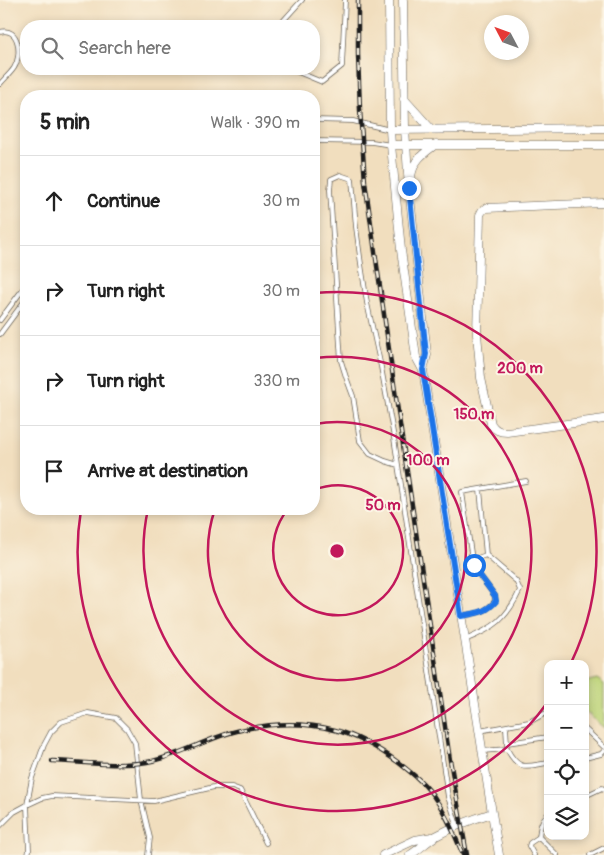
<!DOCTYPE html>
<meta charset="utf-8">
<style>
body{margin:0;font-family:Pangolin,sans-serif;background:#f6f6f6;color:#222}
.controls{position:absolute;right:15px;bottom:15px;display:grid;overflow:hidden;border-radius:10px;box-shadow:0 2px 8px #0003}
.controls button{width:45px;height:45px;display:grid;place-items:center;padding:0;border:0;border-bottom:1px solid #e0e0e0;background:#fff;color:#222;font:25px sans-serif}
.compass{position:absolute;left:484px;top:15px;width:45px;height:45px;border-radius:50%;background:#fff;box-shadow:0 2px 8px #0003;rotate:311deg}
.stop{position:absolute;width:15px;height:15px;margin:-11px;border:4px solid #1a73e8;border-radius:50%;background:#fff}
.stop.end{background:#1a73e8;border-color:#fff;box-shadow:0 1px 5px #0008}
.list{margin:0;padding:0;list-style:none}
h2{display:flex;justify-content:space-between;align-items:center;height:65px;margin:0;padding:0 20px;font-size:21px}
h2 small{font-size:16px;font-weight:400;color:#767676}
.list li{display:grid;grid-template-columns:32px 1fr auto;gap:15px;align-items:center;box-sizing:border-box;height:90px;padding:0 20px;border-top:1px solid #e0e0e0}
.list b{display:block;font-size:19px;white-space:nowrap}
.list em{font-size:16px;font-style:normal;color:#767676}
.icon{flex:none;width:28px;height:28px;fill:none;stroke:currentColor;stroke-width:2;stroke-linecap:round;stroke-linejoin:round}
.map{position:relative;flex:none;width:604px;height:855px;overflow:hidden}
.search{position:absolute;background:#fff;box-shadow:0 2px 8px #0003;left:20px;top:20px;width:300px;height:55px;display:flex;align-items:center;gap:12px;box-sizing:border-box;padding:0 18px;border-radius:20px;color:#767676;font-size:19px}
.panel{position:absolute;background:#fff;box-shadow:0 2px 8px #0003;left:20px;top:90px;width:300px;height:425px;border-radius:20px}
.map>svg:first-child{display:block}
.green{fill:#bcd377;stroke:#6c784a}
.lines{fill:none;stroke-linecap:round;stroke-linejoin:round}
.service-casing{stroke:#676055;stroke-width:5.5}
.minor-casing{stroke:#676055;stroke-width:9}
.service{stroke:#fff;stroke-width:4}
.minor{stroke:#fff;stroke-width:8}
.rail-casing{stroke:#1c1c1c;stroke-width:4.5}
.rail{stroke:#fcf5e5;stroke-width:2.5;stroke-dasharray:8;stroke-linecap:butt}
.route{stroke:#1a73e8;stroke-width:6}
.ring{fill:none;stroke:#c2185b;stroke-width:2.5}
.centre{fill:#c2185b;stroke:#fcf5e5;stroke-width:2.5}
.ring-label{font-size:15px;text-anchor:middle;font-weight:bold;fill:#c2185b;stroke:#fcf5e5;stroke-width:4;stroke-linejoin:round;paint-order:stroke}
</style>
<div class="map">
<svg width="604" height="855" viewBox="0 0 604 855">
<rect width="100%" height="100%" fill="#fcf5e5"/>
<filter id="ink" filterUnits="userSpaceOnUse"><feTurbulence type="fractalNoise" baseFrequency=".02" numOctaves="2"/><feDisplacementMap in="SourceGraphic" scale="10" xChannelSelector="R" yChannelSelector="G"/><feConvolveMatrix kernelMatrix="1 2 1 2 8 2 1 2 1" color-interpolation-filters="sRGB"/></filter>
<filter id="wash" filterUnits="userSpaceOnUse"><feTurbulence type="fractalNoise" baseFrequency=".0096" numOctaves="4" result="noise"/><feDisplacementMap in="SourceGraphic" scale="20" xChannelSelector="R" yChannelSelector="G"/><feGaussianBlur stdDeviation="1.12" result="paint"/><feColorMatrix in="noise" values="0 0 0 0 0 0 0 0 0 0 0 0 0 0 0 0 0 1.4 0 .05"/><feComposite in="paint" operator="in"/></filter>
<g filter="url(#wash)">
<rect width="100%" height="100%" fill="#f1debe"/>
<path class="green" d="M597 679 604 684V728L585 711V684L589 681Z"/>
</g>
<g filter="url(#ink)">
<g class="lines">
<defs>
<path id="service" d="M283 21 302 0
M0 32C20 26 22 56 14 68 10 74 4 79 0 84
M264 69 293 70 322 82 342 66 345 0
M314 120 353 121 390 130
M314 141 372 142 391 145
M0 320 26 285
M0 334 26 299
M398 465 385 461 370 454 360 441 353 396 346 377 341 361 330 190 331 179 340 175 352 179 356 227 361 264 367 303 381 367 394 438 448 797 457 825
M480 489 486 555
M472 560 462 492 526 481
M462 616C476 613 486 613 495 601V596L478 573 472 560 486 555 516 581 520 590C507 619 494 628 465 640
M506 727 507 745
M585 729 604 747
M479 731 529 722 548 712
M507 743 548 737
M482 751 507 749C519 772 526 766 548 763
M585 758 601 754 604 751
M585 796 602 788 604 789
M0 826 14 812 27 805 29 850 28 855
M539 837 557 855
M148 855 150 838 141 800 135 743 127 729 116 718 88 713 61 722 51 732 44 745 32 778 27 805 42 798 52 796 154 801 214 787H232L240 790 266 843
M534 855 529 846 530 843 539 837C540 828 541 820 548 814
M590 855 604 848"/>
<path id="minor" d="M389 0 390 130 391 145 401 250 416 357 423 370
M403 0 405 129 409 188 427 355 423 370 492 813C473 819 454 826 436 836 427 841 420 849 410 855
M404 99 431 129
M390 130 604 128
M391 145H604
M411 176C414 159 423 154 436 144
M604 203 486 208 482 211 480 215 477 334 481 378 491 424C495 430 499 432 507 432L604 419
M492 813 499 855
M383 855 415 840 432 837"/>
</defs>
<use href="#service" class="service-casing"/>
<use href="#minor" class="minor-casing"/>
<use href="#service" class="service"/>
<use href="#minor" class="minor"/>
<defs>
<path id="rail" d="M358 0V54L360 110 365 182 395 391 450 760 467 855
M52 761C83 762 116 767 147 762 180 756 208 737 241 730 271 723 305 722 335 730 358 736 380 749 399 763 413 774 427 785 436 800 448 817 455 836 463 855"/>
</defs>
<use href="#rail" class="rail-casing"/>
<use href="#rail" class="rail"/>
</g>
</g>
<g class="lines" filter="url(#ink)">
<path class="route" d="M409 188 426 354 423 370 461 616C476 613 486 613 496 601L495 596 478 573 474 565"/>
</g>
<g class="ring">
<path d="M314 490A65 65 0 1 1 288 509"/>
<path d="M315 424A129 129 0 1 1 215 509"/>
<path d="M315 358A194 194 0 1 1 148 509"/>
<path d="M547 703A259 259 0 0 1 81 510M314 293A259 259 0 0 1 571 663"/>
</g>
<circle cx="337" cy="551" r="8" class="centre"/>
<g class="ring-label">
<text x="520" y="373">200 m</text>
<text x="474" y="419">150 m</text>
<text x="428" y="465">100 m</text>
<text x="383" y="510">50 m</text>
</g>
</svg>
<div class="controls">
<button>+</button>
<button>−</button>
<button><svg class="icon" aria-label="locate" viewBox="0 0 24 24"><circle cx="12" cy="12" r="6"/><path d="M12 2v4M12 18v4M2 12h4M18 12h4"/></svg></button>
<button><svg class="icon" aria-label="layers" viewBox="0 0 24 24"><path d="M12 4l9 5-9 5-9-5zM3 14l9 5 9-5"/></svg></button>
</div>
<svg class="compass" viewBox="-18 -18 36 36"><path d="M0-13l5 13h-10z" fill="#e53935"/><path d="M0 13l5-13h-10z" fill="#767676"/></svg>
<div class="stop" style="left:474px;top:565px"></div>
<div class="stop end" style="left:409px;top:188px"></div>
<div class="search"><svg class="icon" aria-label="search" viewBox="0 0 24 24"><circle cx="10" cy="10" r="6"/><path d="M15 15l6 6"/></svg>Search here</div>
<section class="panel">
<h2>5 min<small>Walk · 390 m</small></h2>
<ul class="list">
<li><svg class="icon" aria-label="ahead" viewBox="0 0 24 24"><path d="M12 20V5M6 11l6-6 6 6"/></svg><div><b>Continue</b></div><em>30 m</em></li>
<li><svg class="icon" aria-label="right" viewBox="0 0 24 24"><path d="M7 20v-9h11M14 6l5 5-5 5"/></svg><div><b>Turn right</b></div><em>30 m</em></li>
<li><svg class="icon" aria-label="right" viewBox="0 0 24 24"><path d="M7 20v-9h11M14 6l5 5-5 5"/></svg><div><b>Turn right</b></div><em>330 m</em></li>
<li><svg class="icon" aria-label="arrive" viewBox="0 0 24 24"><path d="M6 21V4h12l-3 4 3 4H6"/></svg><div><b>Arrive at destination</b></div></li>
</ul>
</section>
</div>
